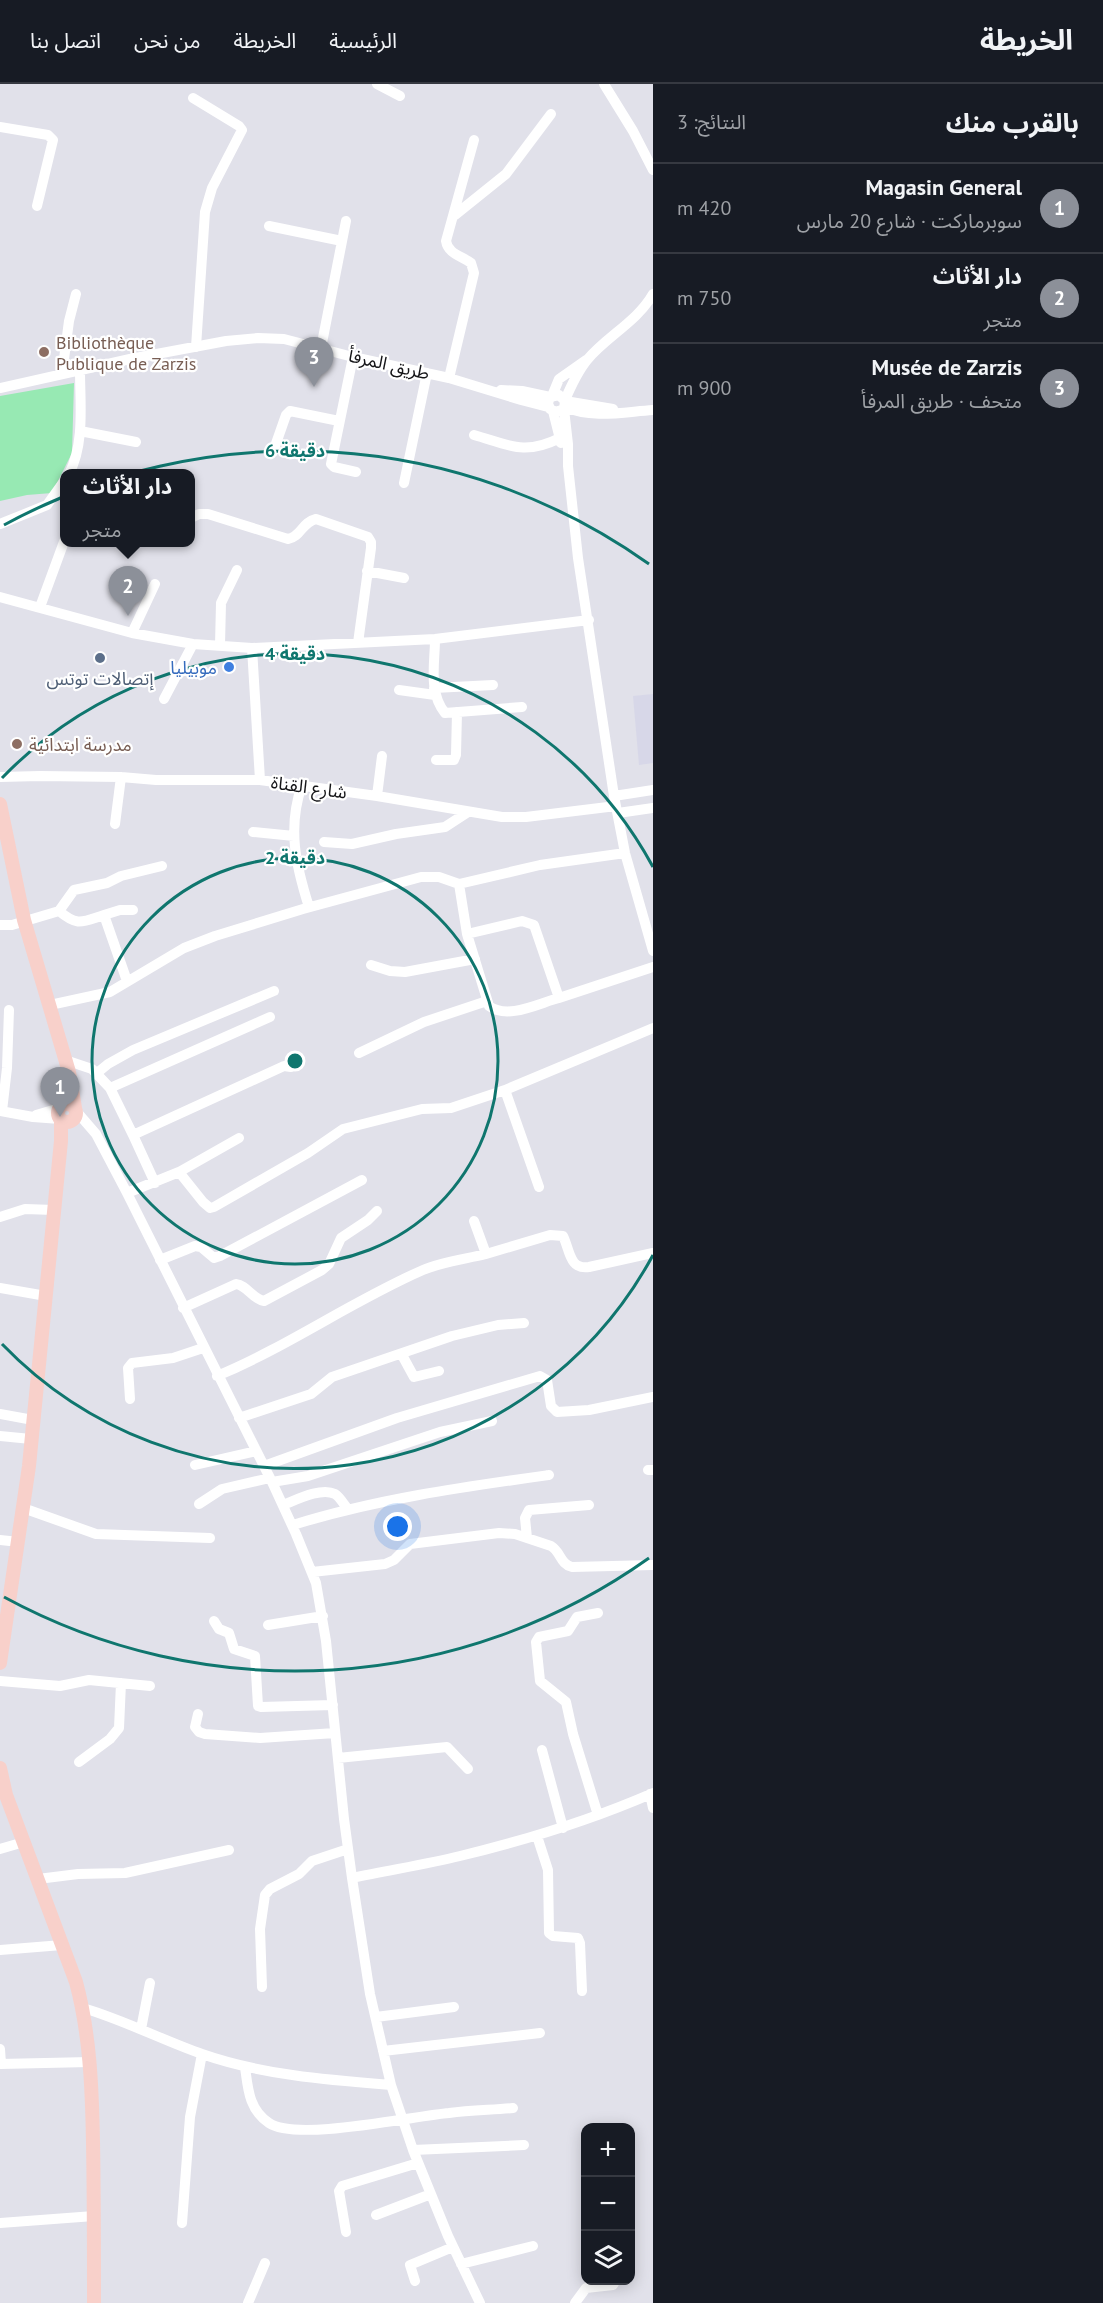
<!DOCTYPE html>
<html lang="ar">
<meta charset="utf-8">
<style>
body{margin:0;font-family:"PT Sans","Noto Sans Arabic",sans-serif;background:#242831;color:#f1f3f6;direction:rtl}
.controls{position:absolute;right:18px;bottom:18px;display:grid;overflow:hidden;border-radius:12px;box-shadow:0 3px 15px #0003}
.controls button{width:54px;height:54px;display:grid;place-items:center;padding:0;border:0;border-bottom:2px solid #363941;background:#171b24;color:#f1f3f6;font:30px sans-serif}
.you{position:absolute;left:398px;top:1443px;width:21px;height:21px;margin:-15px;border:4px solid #fff;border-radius:50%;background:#1a73e8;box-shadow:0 0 0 9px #1a73e833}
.badge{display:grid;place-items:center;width:39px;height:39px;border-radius:50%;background:#8c9099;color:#fff;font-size:20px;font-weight:700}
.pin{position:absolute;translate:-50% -50px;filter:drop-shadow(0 2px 3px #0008)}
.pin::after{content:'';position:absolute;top:32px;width:21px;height:18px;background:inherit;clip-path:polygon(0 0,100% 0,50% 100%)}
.popup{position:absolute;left:60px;top:385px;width:135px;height:78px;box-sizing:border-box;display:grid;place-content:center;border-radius:12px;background:#171b24;filter:drop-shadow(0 2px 4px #0005);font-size:20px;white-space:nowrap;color:#9ea1a6}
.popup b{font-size:22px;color:#f1f3f6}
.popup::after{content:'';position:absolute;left:50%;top:100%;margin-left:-12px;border:12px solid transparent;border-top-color:#171b24}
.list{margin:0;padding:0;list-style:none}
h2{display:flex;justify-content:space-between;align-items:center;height:78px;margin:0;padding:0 24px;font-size:26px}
h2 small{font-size:20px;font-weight:400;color:#9ea1a6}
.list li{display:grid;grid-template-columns:39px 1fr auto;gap:18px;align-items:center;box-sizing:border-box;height:90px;padding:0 24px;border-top:2px solid #363941}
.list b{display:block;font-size:22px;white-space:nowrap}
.list p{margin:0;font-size:20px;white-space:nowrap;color:#9ea1a6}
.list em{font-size:20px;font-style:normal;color:#9ea1a6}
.icon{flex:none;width:33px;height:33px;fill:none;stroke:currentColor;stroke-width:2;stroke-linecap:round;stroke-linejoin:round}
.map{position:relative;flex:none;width:653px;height:2219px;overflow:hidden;direction:ltr}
header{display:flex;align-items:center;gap:36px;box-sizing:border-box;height:84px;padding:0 30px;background:#171b24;border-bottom:2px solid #363941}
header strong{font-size:28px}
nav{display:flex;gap:33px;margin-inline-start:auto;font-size:21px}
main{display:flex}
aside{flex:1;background:#171b24}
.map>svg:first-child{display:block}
.built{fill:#d7d7e8}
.green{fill:#97e9b3}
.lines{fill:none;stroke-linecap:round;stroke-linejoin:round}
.minor{stroke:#fff;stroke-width:10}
.major{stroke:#f8d0ca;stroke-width:14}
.ring{fill:none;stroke:#0f766e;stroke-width:3}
.education-dot{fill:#8d6e63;stroke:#fff;stroke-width:2}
.service-dot{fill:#5c6f8a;stroke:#fff;stroke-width:2}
.shop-dot{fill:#3f7fe0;stroke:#fff;stroke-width:2}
.labels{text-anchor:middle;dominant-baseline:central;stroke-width:4.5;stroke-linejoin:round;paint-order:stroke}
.education-label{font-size:18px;fill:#785e54;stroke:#fff;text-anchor:start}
.street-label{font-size:18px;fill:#151518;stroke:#fff}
.shop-label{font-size:18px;fill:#366cbe;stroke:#fff;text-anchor:end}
.service-label{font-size:18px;fill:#4e5e75;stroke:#fff}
.centre{fill:#0f766e;stroke:#fff;stroke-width:3}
.ring-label{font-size:18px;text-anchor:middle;font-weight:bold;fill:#0f766e;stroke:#fff;stroke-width:4.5;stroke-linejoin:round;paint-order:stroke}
</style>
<header>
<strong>الخريطة</strong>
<nav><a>الرئيسية</a><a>الخريطة</a><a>من نحن</a><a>اتصل بنا</a></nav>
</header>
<main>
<aside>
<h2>بالقرب منك<small>النتائج: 3</small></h2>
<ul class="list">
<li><span class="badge">1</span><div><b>Magasin General</b><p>سوبرماركت · شارع 20 مارس</p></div><em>420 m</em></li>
<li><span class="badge">2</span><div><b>دار الأثاث</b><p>متجر</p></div><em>750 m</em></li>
<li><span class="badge">3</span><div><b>Musée de Zarzis</b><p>متحف · طريق المرفأ</p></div><em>900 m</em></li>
</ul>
</aside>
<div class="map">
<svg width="653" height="2219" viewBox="0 0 653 2219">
<rect width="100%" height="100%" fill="#e1e1ea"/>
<path class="built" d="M653 610V679L639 681 633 612Z"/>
<path class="green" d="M74 299 72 369 52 409 27 411 0 417V312Z"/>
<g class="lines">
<path class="minor" d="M377 0 400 12
M604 0 633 47 653 86
M193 14 239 42 242 46 212 104 205 128 196 263
M0 43 48 51 53 56 37 122
M455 131 506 90 551 30
M269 142 342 157
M321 264 346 137
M353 273 331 380 334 383 356 388
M62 290 69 237 76 210
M449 294 474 189 471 179C462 172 448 170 446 157L474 56
M0 304 130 275 226 257 258 254 284 255 353 273 449 294 521 316 548 323
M501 306 522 307 550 313
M552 312 559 295 586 276
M565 316C571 302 578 287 587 276 607 252 637 238 653 210
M565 317 613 325
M564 323C593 335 623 328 653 326
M564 325 556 328 550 325 548 319 550 313 559 311 565 317 564 325 568 360V382L578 474 614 712 625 769 653 867
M553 327 561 359
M80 347 136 358
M474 351C509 361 524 372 560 354
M273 368 286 331 290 327 339 337
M69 390C85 359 80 320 80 286
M404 399 427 289
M191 434 199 430H208L288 455C301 453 302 438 316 435L368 453 371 458V464L358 559
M0 440 47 421 65 396
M367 487 404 494
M0 513 132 549 193 560 252 564 435 555 589 536
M40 523 65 455
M132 549 155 500
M435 555C435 579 428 608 445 629L522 623
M220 561 221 519 237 486
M252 564 260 696
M434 604 493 601
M399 606 435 611
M164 615 193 560
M436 676H454L456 671 457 628
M0 693 40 692 121 693 156 696H260L377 712 502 733H526L616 722
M302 701C287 744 296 782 309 823
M377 712 382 672
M614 712 653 706
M618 729 653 724
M115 740 121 693
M253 748 294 752
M324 758 352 760 396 750 445 743 468 728
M59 827C78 843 82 838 104 831L127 897
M104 831 120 826H133
M0 841H12L59 827 74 806 107 799 121 792 162 782
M467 850 522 837 534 841 559 914C539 919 508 936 489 922L467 850 459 800 540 781 625 769
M371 881 390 887 405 888 475 875
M559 914 653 883
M50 921 110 908 184 864 215 852 303 825 421 793H439L459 800
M359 969 424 938 487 917
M65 976 92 985 110 1004
M97 989 108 980 133 966 274 907
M505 1006 653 944
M0 1027 33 1033 60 1035
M2 1027 7 984 9 926
M77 1028 96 1050 127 1109 272 1398 296 1450 316 1499 326 1557 344 1735 352 1794 370 1910 391 2001 413 2066 448 2152 480 2219
M36 1031 60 1024
M133 1051 110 1004 270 933
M179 1088 239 1054
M155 1099 133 1051 284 982 291 983
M127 1109 179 1088 203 1118 210 1124 214 1123 308 1069 343 1045 422 1025 451 1024 505 1006 539 1103
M0 1133 25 1125 54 1126
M474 1137 486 1170 550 1151 563 1152C570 1166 569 1186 589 1183L653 1169
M160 1176 195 1162 201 1163 214 1174 220 1172 362 1096
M0 1204 46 1212
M183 1224 236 1200C247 1201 252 1215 264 1217L322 1186 329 1180 341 1154 368 1136 377 1127
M402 1271 414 1293 439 1287
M217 1292C289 1262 352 1217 423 1186 442 1178 466 1175 486 1170
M130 1315 128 1284 132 1279 173 1274 203 1264
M0 1330 33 1336
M239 1334 311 1310 332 1293 452 1252 498 1241 524 1239
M0 1352 31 1355
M195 1381 256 1367
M264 1382 397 1334 540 1292 547 1296 551 1322 557 1328 589 1326 653 1313
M648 1386H653
M272 1398 308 1392 440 1348 492 1337
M199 1420 222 1405 270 1394
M283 1421C296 1416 321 1403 335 1410 340 1413 344 1421 348 1425
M23 1424 96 1450 210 1454
M293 1441C376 1415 463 1403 549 1391
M527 1454 525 1434 529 1426 589 1421
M0 1456 19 1458
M312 1488 385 1480 394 1476 410 1460 499 1449 515 1450 551 1462C561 1468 560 1480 572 1483L653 1481
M214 1537 219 1545 229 1549 234 1565 255 1572 258 1622 261 1623 333 1621
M268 1541 323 1532
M0 1597 60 1602 89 1596 150 1602
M198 1630 195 1643 199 1648 205 1650 260 1654 335 1649
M542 1666 563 1744
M338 1674 447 1663 468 1685
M79 1678 110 1655 119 1644 121 1599
M650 1710 653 1724
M598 1731 573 1650 566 1618 540 1597 536 1558 539 1553 568 1547 577 1533 598 1529
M537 1752 548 1786 549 1849 553 1852 578 1854 580 1859 582 1907
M0 1765 24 1758
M352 1794C388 1786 424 1781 460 1772 526 1756 591 1736 653 1709
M38 1795 78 1790 125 1789 229 1766
M0 1866 62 1861
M262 1903 260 1845 265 1811 270 1805 299 1790 312 1777 348 1765
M83 1924C124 1936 162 1956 202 1970 262 1991 328 1996 391 2001
M376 1933 454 1923
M141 1945 150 1899
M0 1965 1 1980
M383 1967 540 1949
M0 1980 90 1978
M245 1983C248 2005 249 2026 269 2039 297 2058 413 2032 449 2029 471 2026 492 2026 513 2024
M413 2066 524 2061
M376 2131 431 2110
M0 2139 94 2132
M182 2139 190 2033 202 1970
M346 2148 339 2107 342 2102 418 2079
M461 2180 533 2162
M415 2197 410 2181 453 2163
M248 2219 265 2179
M575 2219 586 2204 613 2201 616 2196"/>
<path class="major" d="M0 720 24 836 69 988 75 1024
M58 1029a9 9 0 1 1 18 0a9 9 0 1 1-18 0Z
M0 1579 29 1382 61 1057V1036
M0 1684 6 1711 76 1898C90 1950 92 2004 93 2058 94 2112 94 2165 94 2219"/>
</g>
<g class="ring">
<circle cx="295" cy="977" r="203"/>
<path d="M653 1171A407 407 0 0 1 2 1260M2 694A407 407 0 0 1 653 783"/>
<path d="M649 1474A610 610 0 0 1 4 1513M4 441A610 610 0 0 1 649 480"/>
</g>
<g class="education-dot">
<circle cx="44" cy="268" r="6"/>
<circle cx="17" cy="660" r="6"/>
</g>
<circle class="service-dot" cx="100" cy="574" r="6"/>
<circle class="shop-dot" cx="229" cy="583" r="6"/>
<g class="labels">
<g class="education-label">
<text x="56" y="258">Bibliothèque<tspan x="56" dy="21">Publique de Zarzis</tspan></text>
<text x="29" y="660">مدرسة ابتدائية</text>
</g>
<g class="street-label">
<text transform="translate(389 280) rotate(13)">طريق المرفأ</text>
<text transform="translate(309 703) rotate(8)">شارع القناة</text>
</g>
<g class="shop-label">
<text x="217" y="583">موبيليا</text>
</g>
<g class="service-label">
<text x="100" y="594">إتصالات توتس</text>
</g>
</g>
<circle cx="295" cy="977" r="9" class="centre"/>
<g class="ring-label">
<text x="295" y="373">6 دقيقة</text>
<text x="295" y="576">4 دقيقة</text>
<text x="295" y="780">2 دقيقة</text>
</g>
</svg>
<div class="controls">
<button>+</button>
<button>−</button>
<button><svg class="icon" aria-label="layers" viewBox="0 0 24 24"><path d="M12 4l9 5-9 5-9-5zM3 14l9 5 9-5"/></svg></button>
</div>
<div class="you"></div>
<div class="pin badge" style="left:60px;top:1033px">1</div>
<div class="pin badge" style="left:128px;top:532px">2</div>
<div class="popup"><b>دار الأثاث</b>متجر</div>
<div class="pin badge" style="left:314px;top:303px">3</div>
</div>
</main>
